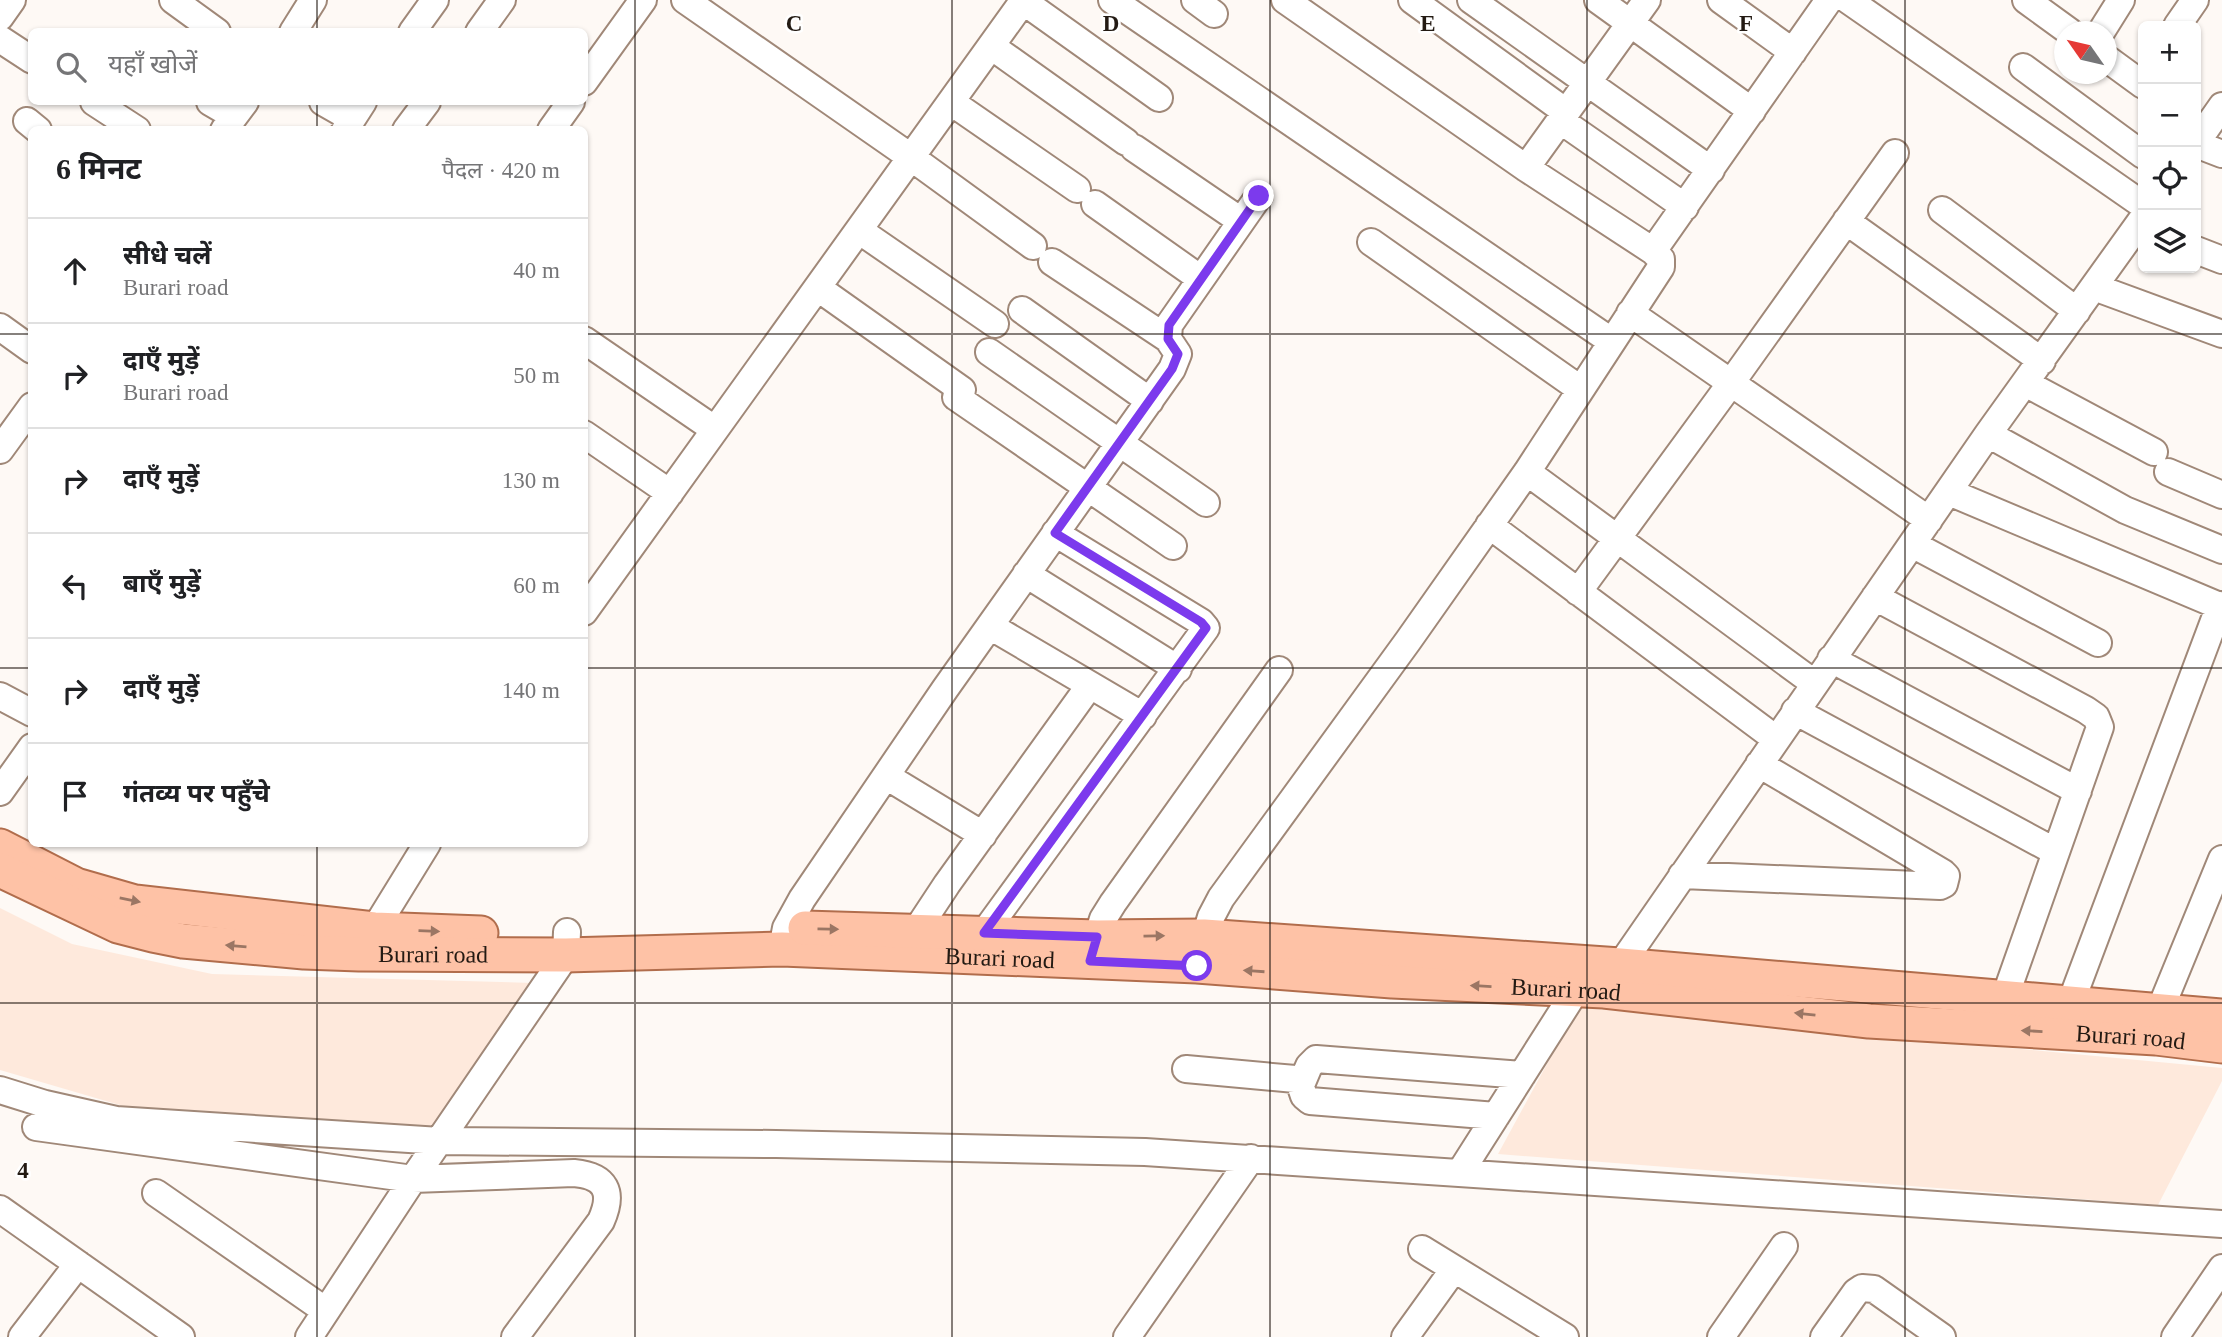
<!DOCTYPE html>
<html lang="hi">
<meta charset="utf-8">
<style>
body{margin:0;font-family:"Times New Roman","Noto Sans Devanagari",serif;background:#f6f6f6;color:#202124}
.controls{position:absolute;right:21px;top:21px;display:grid;overflow:hidden;border-radius:10px;box-shadow:0 2px 5px #0004}
.controls button{width:63px;height:63px;display:grid;place-items:center;padding:0;border:0;border-bottom:2px solid #e0e0e0;background:#fff;color:#202124;font:35px sans-serif}
.compass{position:absolute;left:2054px;top:21px;width:63px;height:63px;border-radius:50%;background:#fff;box-shadow:0 2px 5px #0004;rotate:304deg}
.stop{position:absolute;width:21px;height:21px;margin:-16px;border:5px solid #7c3aed;border-radius:50%;background:#fff}
.stop.end{background:#7c3aed;border-color:#fff;box-shadow:0 2px 7px #0008}
.list{margin:0;padding:0;list-style:none}
h2{display:flex;justify-content:space-between;align-items:center;height:91px;margin:0;padding:0 28px;font-size:30px}
h2 small{font-size:23px;font-weight:400;color:#757577}
.list li{display:grid;grid-template-columns:46px 1fr auto;gap:21px;align-items:center;box-sizing:border-box;height:105px;padding:0 28px;border-top:2px solid #e0e0e0}
.list b{display:block;font-size:26px;white-space:nowrap}
.list p{margin:0;font-size:23px;white-space:nowrap;color:#757577}
.list em{font-size:23px;font-style:normal;color:#757577}
.icon{flex:none;width:38px;height:38px;fill:none;stroke:currentColor;stroke-width:2;stroke-linecap:round;stroke-linejoin:round}
.map{position:relative;flex:none;width:2222px;height:1337px;overflow:hidden}
.search{position:absolute;background:#fff;box-shadow:0 2px 5px #0004;left:28px;top:28px;width:560px;height:77px;display:flex;align-items:center;gap:18px;box-sizing:border-box;padding:0 24px;border-radius:10px;color:#757577;font-size:26px}
.panel{position:absolute;background:#fff;box-shadow:0 2px 5px #0004;left:28px;top:126px;width:560px;height:721px;border-radius:10px}
.map>svg:first-child{display:block}
.built{fill:#fee9dc}
.lines{fill:none;stroke-linecap:round;stroke-linejoin:round}
.minor-casing{stroke:#a08878;stroke-width:30}
.major-casing{stroke:#b16d4c;stroke-width:37}
.minor{stroke:#fff;stroke-width:26}
.major{stroke:#fec2a6;stroke-width:33}
.oneway{fill:#9b7664}
.route{stroke:#7c3aed;stroke-width:9}
.grid{fill:none;stroke:#231a13;stroke-width:2;stroke-opacity:0.55}
.labels{text-anchor:middle;dominant-baseline:central;stroke-width:5;stroke-linejoin:round;paint-order:stroke}
.street-label{font-size:24px;fill:#231a13;stroke:#fff}
.grid-label{font-size:23px;text-anchor:middle;font-weight:bold;fill:#231a13;stroke:#fff;stroke-width:5;stroke-linejoin:round;paint-order:stroke}
</style>
<div class="map">
<svg width="2222" height="1337" viewBox="0 0 2222 1337">
<rect width="100%" height="100%" fill="#fef9f5"/>
<path class="built" d="M0 908 72 944 212 974 533 983 442 1129 130 1108 0 1070Z
M1578 1007 2222 1068V1081L2158 1205 1498 1154Z"/>
<g class="lines">
<defs>
<path id="minor" d="M173 0 217 32
M685 0 912 158 1033 246
M1112 0 1611 341
M1195 0 1214 14
M1412 0 1566 112
M1471 0 1711 170
M1598 0 1752 111
M1721 0 1793 52
M1848 0 2143 205
M2026 0 2070 32
M1023 1 1159 98
M0 17 12 0
M2177 26 2195 0
M293 32 313 0
M412 32 435 0
M479 32 502 0
M2101 32 2121 0
M0 39 32 60
M991 46 1126 142
M2106 58 2143 85
M2023 67 2143 155
M584 82 643 0
M94 102 137 130
M210 102 234 116
M323 102 351 118
M951 102 1077 189
M1560 120 1685 207
M27 121 38 130
M224 130 245 102
M345 130 363 102
M406 130 427 102
M551 130 571 102
M2196 143 2222 106
M2196 144 2222 154
M1134 148 1241 221
M1526 168 1647 0
M1095 204 1201 279
M1942 210 2077 311
M1846 221 2042 361
M860 231 995 324
M1371 242 1580 389
M2196 250 2222 260
M1653 251 1829 0
M1052 262 1168 339
M2094 287 2222 334
M818 288 962 390 956 397 1173 546
M1022 310 1150 401
M1630 313 1929 520
M0 327 32 350
M584 340 714 429
M989 352 1206 503
M2025 383 2154 452
M584 434 670 493
M1988 434 2125 510 2222 550
M0 450 32 406
M1527 472 1814 683
M2168 472 2222 495
M1949 492 2222 607
M1489 525 1776 739
M1912 544 2098 643
M1026 574 1178 669
M1578 592 1731 383 1895 153
M1875 597 2086 710 2096 717 2100 727 2005 997
M584 612 1024 0
M990 626 1143 716
M1831 659 2078 791
M0 696 32 713
M1795 711 2056 852
M886 776 983 835
M0 792 32 747
M1682 875 1940 886 1944 884 1946 876 1943 873 1759 764
M916 931 947 884 1090 685
M984 933 1206 628 1201 622 1055 533
M366 943 427 844
M782 949 786 928 802 899 945 689 1172 369 1178 354 1168 339 1169 325 1259 196
M1200 953 1211 917 1221 898 1408 641 1527 472 1661 267V259L1653 251 1526 168 1285 0
M1092 954 1103 919 1113 903 1279 670
M1611 979 1988 434 2143 218
M2071 1002 2220 605
M2158 1027 2160 1010 2222 859
M1186 1069 1295 1079 1299 1081 1304 1096 1310 1101 1496 1116
M1301 1085 1309 1066 1316 1059 1522 1075
M0 1090 45 1104 116 1120 440 1141 776 1144 1145 1152 2222 1224
M36 1127 413 1179 574 1173C606 1176 614 1192 601 1221L515 1337
M1461 1171 1576 990
M156 1193 326 1311
M0 1209 181 1337
M1422 1249 1565 1337
M22 1337 78 1264
M309 1337 413 1179 566 955 567 932
M1127 1337 1251 1158
M1405 1337 1454 1269
M1721 1337 1784 1246
M1824 1337 1856 1292 1862 1288 1874 1289 1942 1337
M2175 1337 2222 1268"/>
<g id="major">
<path d="M0 846 76 885 135 902 374 929 481 933"/>
<path id="s1" d="M0 870 118 926 153 935 183 941 304 952 359 954 566 955 782 949 1197 966 1392 981 1604 991 1869 1021 2156 1038 2222 1046"/>
<path d="M805 928 1097 937 1204 936 1620 965 2222 1016"/>
</g>
</defs>
<use href="#minor" class="minor-casing"/>
<use href="#major" class="major-casing"/>
<use href="#minor" class="minor"/>
<use href="#major" class="major"/>
</g>
<defs><path id="oneway-solid" d="M-6-.8H1V-3.2L6.5 0L1 3.2V.8H-6Z" transform="scale(1.75)"/></defs>
<g class="oneway">
<use href="#oneway-solid" transform="translate(130 900) rotate(11)"/>
<use href="#oneway-solid" transform="translate(828 929) rotate(1)"/>
<use href="#oneway-solid" transform="translate(429 931) rotate(2)"/>
<use href="#oneway-solid" transform="translate(1154 936) rotate(-1)"/>
<use href="#oneway-solid" transform="translate(236 946) rotate(-175)"/>
<use href="#oneway-solid" transform="translate(1254 971) rotate(-176)"/>
<use href="#oneway-solid" transform="translate(1481 986) rotate(-177)"/>
<use href="#oneway-solid" transform="translate(1805 1014) rotate(-174)"/>
<use href="#oneway-solid" transform="translate(2032 1031) rotate(-177)"/>
</g>
<g class="lines">
<path class="route" d="M1197 966 1090 961 1097 937 984 933 1206 628 1201 622 1055 533 1172 369 1178 354 1168 339 1169 325 1259 196"/>
</g>
<path class="grid" d="M317 0V32M635 0V1337M952 0V1337M1270 0V1337M1587 0V1337M1905 0V1337M317 102V130M0 334H32M584 334H2222M0 668H32M584 668H2222M317 844V1337M0 1003H2222"/>
<g class="labels">
<g class="street-label">
<text stroke="none"><textPath href="#s1" startOffset="448">Burari road</textPath></text>
<text stroke="none"><textPath href="#s1" startOffset="1015">Burari road</textPath></text>
<text stroke="none"><textPath href="#s1" startOffset="1582">Burari road</textPath></text>
<text stroke="none"><textPath href="#s1" startOffset="2149">Burari road</textPath></text>
</g>
</g>
<g class="grid-label">
<text x="794" y="31">C</text>
<text x="1111" y="31">D</text>
<text x="1428" y="31">E</text>
<text x="1746" y="31">F</text>
<text x="23" y="1178">4</text>
</g>
</svg>
<div class="controls">
<button>+</button>
<button>−</button>
<button><svg class="icon" aria-label="locate" viewBox="0 0 24 24"><circle cx="12" cy="12" r="6"/><path d="M12 2v4M12 18v4M2 12h4M18 12h4"/></svg></button>
<button><svg class="icon" aria-label="layers" viewBox="0 0 24 24"><path d="M12 4l9 5-9 5-9-5zM3 14l9 5 9-5"/></svg></button>
</div>
<svg class="compass" viewBox="-18 -18 36 36"><path d="M0-13l5 13h-10z" fill="#e53935"/><path d="M0 13l5-13h-10z" fill="#757577"/></svg>
<div class="stop" style="left:1197px;top:966px"></div>
<div class="stop end" style="left:1259px;top:196px"></div>
<div class="search"><svg class="icon" aria-label="search" viewBox="0 0 24 24"><circle cx="10" cy="10" r="6"/><path d="M15 15l6 6"/></svg>यहाँ खोजें</div>
<section class="panel">
<h2>6 मिनट<small>पैदल · 420 m</small></h2>
<ul class="list">
<li><svg class="icon" aria-label="ahead" viewBox="0 0 24 24"><path d="M12 20V5M6 11l6-6 6 6"/></svg><div><b>सीधे चलें</b><p>Burari road</p></div><em>40 m</em></li>
<li><svg class="icon" aria-label="right" viewBox="0 0 24 24"><path d="M7 20v-9h11M14 6l5 5-5 5"/></svg><div><b>दाएँ मुड़ें</b><p>Burari road</p></div><em>50 m</em></li>
<li><svg class="icon" aria-label="right" viewBox="0 0 24 24"><path d="M7 20v-9h11M14 6l5 5-5 5"/></svg><div><b>दाएँ मुड़ें</b></div><em>130 m</em></li>
<li><svg class="icon" aria-label="left" viewBox="0 0 24 24"><path d="M17 20v-9H6M10 6l-5 5 5 5"/></svg><div><b>बाएँ मुड़ें</b></div><em>60 m</em></li>
<li><svg class="icon" aria-label="right" viewBox="0 0 24 24"><path d="M7 20v-9h11M14 6l5 5-5 5"/></svg><div><b>दाएँ मुड़ें</b></div><em>140 m</em></li>
<li><svg class="icon" aria-label="arrive" viewBox="0 0 24 24"><path d="M6 21V4h12l-3 4 3 4H6"/></svg><div><b>गंतव्य पर पहुँचे</b></div></li>
</ul>
</section>
</div>
